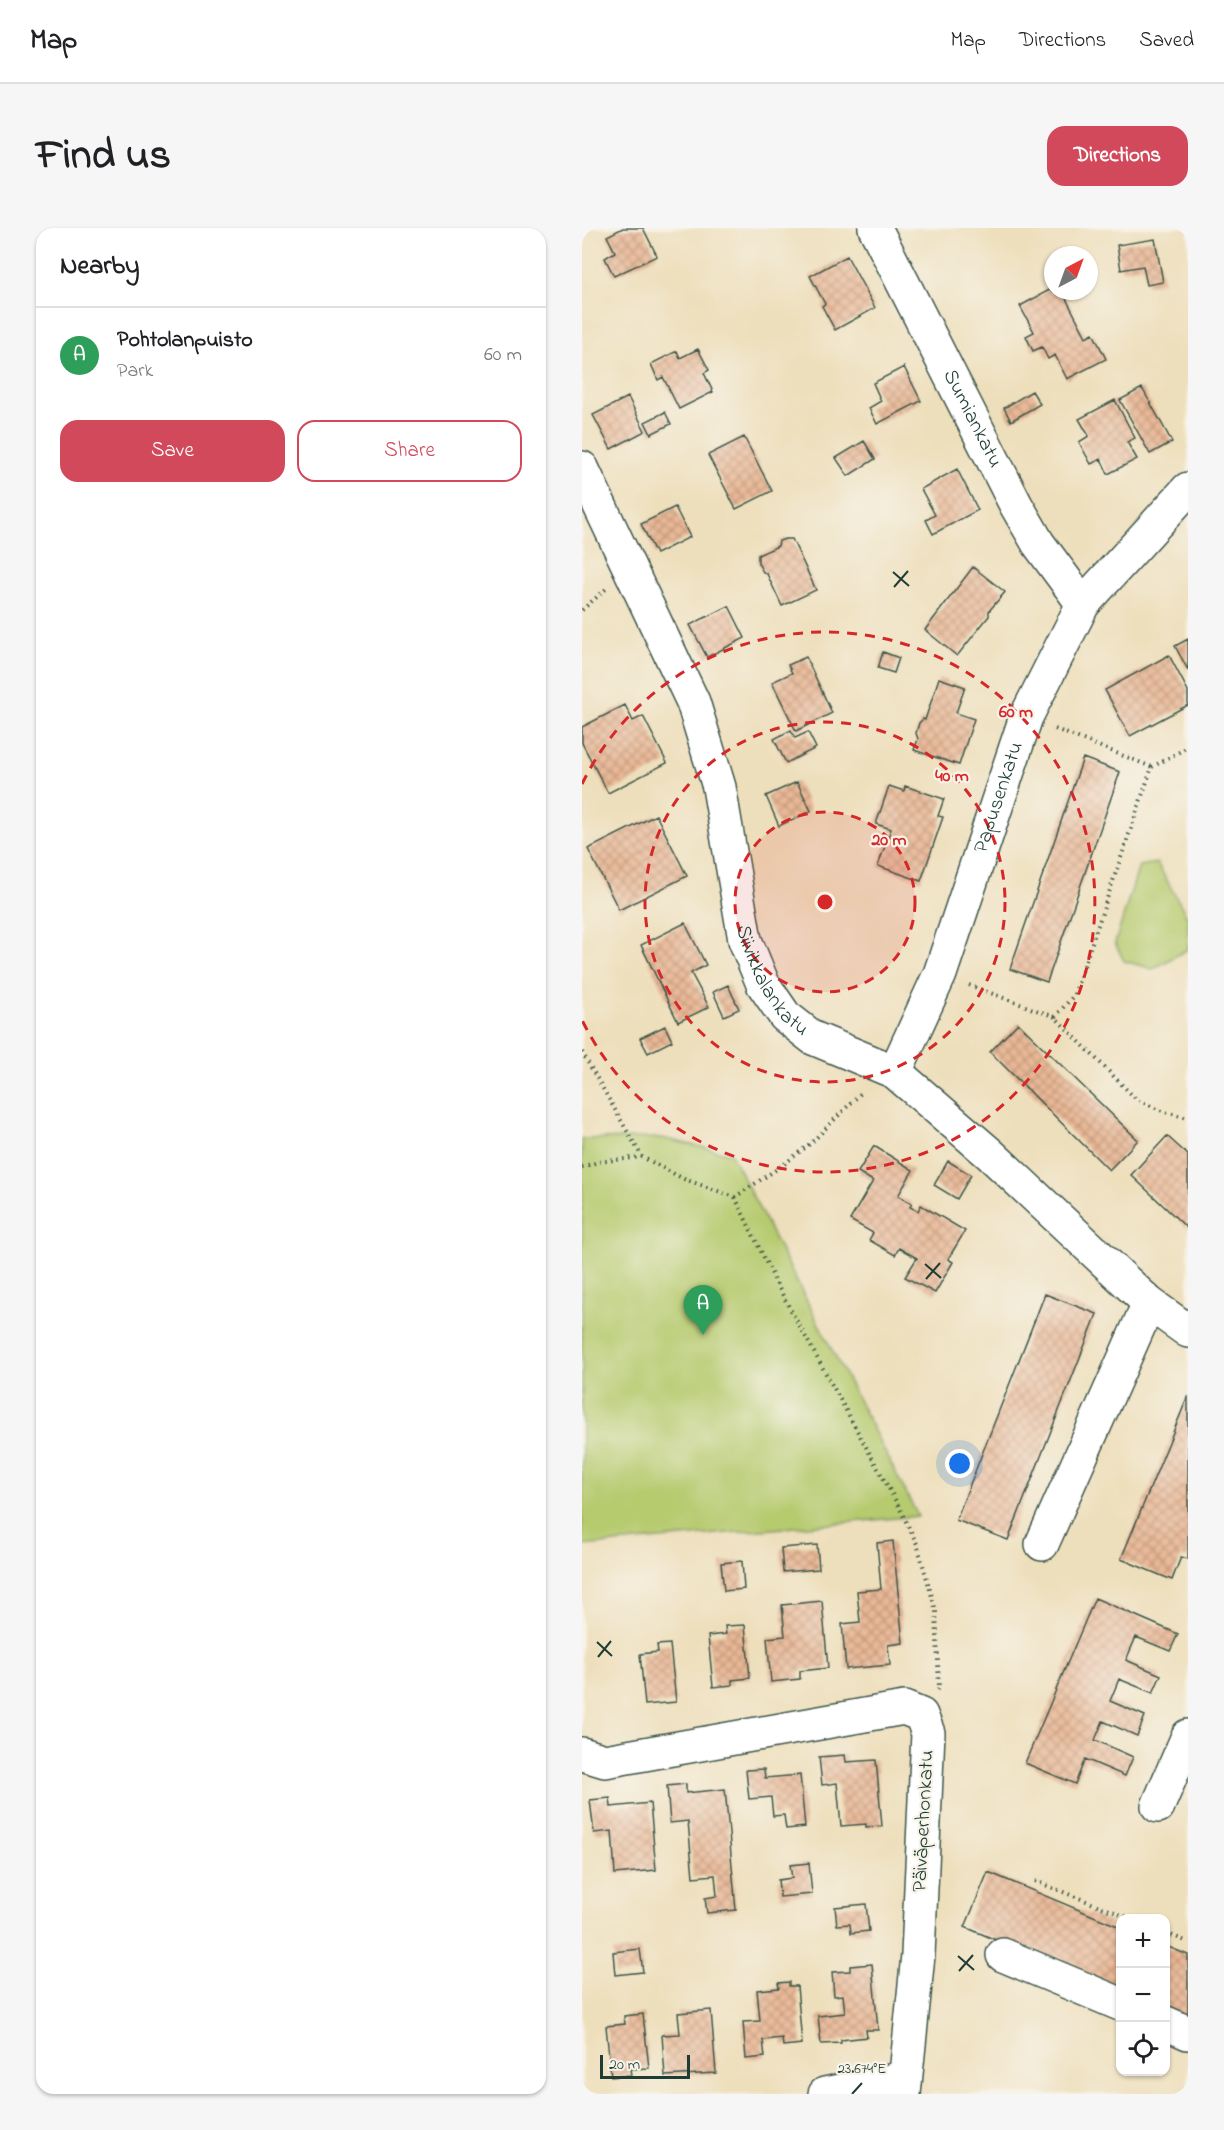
<!DOCTYPE html>
<meta charset="utf-8">
<style>
body{margin:0;font-family:"Indie Flower",sans-serif;background:#f6f6f6;color:#202124}
.controls{position:absolute;right:18px;bottom:18px;display:grid;overflow:hidden;border-radius:12px;box-shadow:0 2px 4px #0004}
.controls button{width:54px;height:54px;display:grid;place-items:center;padding:0;border:0;border-bottom:2px solid #e0e0e0;background:#fff;color:#202124;font:30px sans-serif}
.compass{position:absolute;left:462px;top:18px;width:54px;height:54px;border-radius:50%;background:#fff;box-shadow:0 2px 4px #0004;rotate:41deg}
.scale{position:absolute;left:18px;bottom:15px;width:90px;box-sizing:border-box;padding-left:6px;border:3px solid #1f3d34;border-top:0;font-size:16px;line-height:21px;white-space:nowrap;color:#1f3d34;-webkit-text-stroke:4px #f7f3e8;paint-order:stroke}
.you{position:absolute;left:378px;top:1236px;width:21px;height:21px;margin:-15px;border:4px solid #fff;border-radius:50%;background:#1a73e8;box-shadow:0 0 0 9px #1a73e833}
.badge{display:grid;place-items:center;width:39px;height:39px;border-radius:50%;background:#d1495b;color:#fff;font-size:20px;font-weight:700}
.pin{position:absolute;translate:-50% -50px;filter:drop-shadow(0 2px 3px #0008)}
.pin::after{content:'';position:absolute;top:32px;width:21px;height:18px;background:inherit;clip-path:polygon(0 0,100% 0,50% 100%)}
.list{margin:0;padding:0;list-style:none}
h2{display:flex;justify-content:space-between;align-items:center;height:78px;margin:0;padding:0 24px;font-size:26px}
h2 small{font-size:20px;font-weight:400;color:#757577}
.list li{display:grid;grid-template-columns:39px 1fr auto;gap:18px;align-items:center;box-sizing:border-box;height:96px;padding:0 24px;border-top:2px solid #e0e0e0}
.list b{display:block;font-size:22px;white-space:nowrap}
.list p{margin:0;font-size:20px;white-space:nowrap;color:#757577}
.list em{font-size:20px;font-style:normal;color:#757577}
.actions{display:flex;gap:12px;padding:18px 24px}
.actions a{flex:1;padding:14px 0;border:2px solid #d1495b;border-radius:18px;text-align:center;font-size:21px;color:#d1495b}
.actions .main{background:#d1495b;color:#fff}
.icon{flex:none;width:33px;height:33px;fill:none;stroke:currentColor;stroke-width:2;stroke-linecap:round;stroke-linejoin:round}
.map{position:relative;flex:none;width:606px;height:1866px;overflow:hidden;border-radius:18px}
header{display:flex;align-items:center;gap:36px;box-sizing:border-box;height:84px;padding:0 30px;background:#fff;border-bottom:2px solid #e0e0e0}
header strong{font-size:28px}
nav{display:flex;gap:33px;margin-inline-start:auto;font-size:21px}
.intro{display:flex;align-items:center;justify-content:space-between;box-sizing:border-box;height:144px;padding:0 36px}
h1{margin:0;font-size:42px}
.button{padding:15px 27px;border-radius:18px;background:#d1495b;color:#fff;font-size:21px;font-weight:700}
main{display:flex;gap:36px;padding:0 36px}
aside{flex:1;background:#fff;border-radius:18px;box-shadow:0 2px 4px #0004}
.map>svg:first-child{display:block}
.park{fill:#b6ca6e;stroke:#6a8451;stroke-width:1.5}
.building{fill:url(#building-cross-hatch)}
.lines{fill:none;stroke-linecap:round;stroke-linejoin:round}
.minor-casing{stroke:#3e5548;stroke-width:36}
.path{stroke:#3e5548;stroke-width:4;stroke-dasharray:1.5 4.5;stroke-linecap:butt}
.minor{stroke:#fff;stroke-width:33}
.ticks{fill:none;stroke:#1f3d34;stroke-width:2}
.ring{fill:none;stroke:#d62828;stroke-width:3;stroke-dasharray:10 8}
.labels{text-anchor:middle;dominant-baseline:central;stroke-width:4.5;stroke-linejoin:round;paint-order:stroke}
.street-label{font-size:21px;fill:#1f3d34;stroke:#f7f3e8}
.ticks-label{font-size:15px;text-anchor:middle;fill:#1f3d34;stroke:#f7f3e8;stroke-width:4.5;stroke-linejoin:round;paint-order:stroke}
.centre{fill:#d62828;stroke:#f7f3e8;stroke-width:3}
.ring-label{font-size:18px;text-anchor:middle;font-weight:bold;fill:#d62828;stroke:#f7f3e8;stroke-width:4.5;stroke-linejoin:round;paint-order:stroke}
</style>
<header>
<strong>Map</strong>
<nav><a>Map</a><a>Directions</a><a>Saved</a></nav>
</header>
<div class="intro"><h1>Find us</h1><a class="button">Directions</a></div>
<main>
<aside>
<h2>Nearby<small></small></h2>
<ul class="list">
<li><span class="badge" style="background:#2e9e5b">A</span><div><b>Pohtolanpuisto</b><p>Park</p></div><em>60 m</em></li>
</ul>
<div class="actions"><a class="main">Save</a><a>Share</a></div>
</aside>
<div class="map">
<svg width="606" height="1866" viewBox="0 0 606 1866">
<defs>
<pattern id="building-cross-hatch" width="8" height="8" patternUnits="userSpaceOnUse" patternTransform="scale(1.5)"><rect width="8" height="8" fill="#eab896"/><path d="M0 0l8 8M0 8l8-8" fill="none" stroke="#bd977b"/></pattern>
</defs>
<rect width="100%" height="100%" fill="#f7f3e8"/>
<filter id="ink" filterUnits="userSpaceOnUse"><feTurbulence type="fractalNoise" baseFrequency=".0167" numOctaves="2"/><feDisplacementMap in="SourceGraphic" scale="12" xChannelSelector="R" yChannelSelector="G"/><feConvolveMatrix kernelMatrix="1 2 1 2 8 2 1 2 1" color-interpolation-filters="sRGB"/></filter>
<filter id="wash" filterUnits="userSpaceOnUse"><feTurbulence type="fractalNoise" baseFrequency=".008" numOctaves="4" result="noise"/><feDisplacementMap in="SourceGraphic" scale="24" xChannelSelector="R" yChannelSelector="G"/><feGaussianBlur stdDeviation="1.35" result="paint"/><feColorMatrix in="noise" values="0 0 0 0 0 0 0 0 0 0 0 0 0 0 0 0 0 1.4 0 .05"/><feComposite in="paint" operator="in"/></filter>
<g filter="url(#wash)">
<rect width="100%" height="100%" fill="#eedfbc"/>
<path class="park" d="M575 635 606 690V721L571 741 542 733 533 715 557 638Z
M80 910 149 926 336 1288 0 1318V911Z"/>
<g id="blocks">
<path class="building" d="M41 0H61L75 28 32 48 23 30 33 24 25 8Z
M573 11 581 54 565 57 561 38 539 42 535 17Z
M265 28 293 80 253 102 240 78 243 76 228 48Z
M471 60V63H480L504 109 511 105 524 131 485 151 473 127 466 131 460 119 451 123 444 108 452 104 438 78Z
M116 121 127 142 122 145 131 164 97 181 81 149 76 152 69 136 95 123 98 130Z
M322 139 339 173 295 196 287 180 299 173 291 155Z
M560 160 590 214 568 226 538 172Z
M450 163 458 176 429 193 422 180Z
M46 169 63 203 29 221 11 187Z
M533 172 553 210 545 214 555 231 526 246 519 231 509 236 497 214 507 208 497 191Z
M83 184 89 196 69 206 63 194Z
M162 209 190 263 154 281 126 227Z
M282 213 293 231 266 248 254 230Z
M375 241 396 282 351 306 344 292 353 287 339 261Z
M93 279 108 309 74 326 59 296Z
M203 311H210L234 362 200 378 185 346 181 344 176 335V327L196 318 197 313Z
M391 339 423 364 407 383V388L375 428 343 402Z
M147 378 163 410 125 429 108 397Z
M606 411V442L593 418Z
M301 424 317 430 312 445 296 440Z
M587 427 606 463V477L548 508 523 462Z
M224 429 250 485 214 503 190 454 210 445 206 437Z
M357 450 383 459 374 485 392 491 377 537 332 522 336 511 334 505 337 495 341 491 343 492Z
M43 477 51 493 61 488 85 535 26 565 0 515V499Z
M209 502 213 510 226 504 234 520 204 535 192 511Z
M501 530 538 544 465 754 428 741Z
M215 554 229 583 197 598 184 568Z
M307 558 322 563 323 558 362 571 356 588 361 589 339 653 296 638 309 601 294 596Z
M74 587 105 648 37 682 6 621Z
M103 695 124 737 109 745 127 779 96 794 59 717Z
M146 757 157 781 142 788 131 764Z
M436 795 556 912 527 942 408 824Z
M83 798 90 813 66 825 58 810Z
M585 908 606 927V1001L549 947Z
M292 918 331 942 316 968 330 975 328 979 336 983 339 977 383 1003 366 1031 371 1034 353 1065 323 1049 335 1030 317 1020 313 1027 287 1012 291 1005 268 992 291 953 276 944Z
M366 933 389 947 375 971 352 957Z
M463 1066 515 1086 426 1312 374 1292Z
M606 1168V1331L599 1329 590 1352 539 1331Z
M311 1313 321 1415 306 1417 308 1437 264 1441 260 1396 278 1394 275 1363 299 1361 295 1315Z
M235 1317 237 1341 201 1344 199 1320Z
M160 1333 162 1361 142 1363 139 1335Z
M513 1370 596 1406 588 1423 554 1409 544 1432 579 1447 571 1465 537 1451 528 1473 563 1488 555 1508 521 1493 513 1512 551 1529 543 1548 503 1531 493 1556 443 1535Z
M240 1373 246 1440 218 1443V1451L189 1454 185 1410 203 1408 200 1377Z
M163 1397 168 1450 150 1452V1457L131 1459 126 1408 144 1406 143 1398Z
M88 1416 94 1474 63 1477 58 1426 76 1424 75 1417Z
M263 1527 264 1534 294 1532 300 1598 284 1599V1596L259 1598 255 1555 240 1557 237 1529Z
M182 1541 183 1550 218 1547 223 1599 204 1601 202 1587 191 1588 189 1569 167 1571 164 1542Z
M104 1556V1565L143 1561 154 1682 125 1685 123 1670 135 1668 133 1647 111 1649 106 1593 88 1595 85 1558Z
M28 1570 29 1579 68 1575 74 1642 33 1646 30 1603 12 1605 8 1572Z
M227 1635 230 1666 198 1669 196 1652 210 1650 208 1637Z
M406 1644 538 1699V1764L383 1699Z
M284 1676 287 1703 269 1705 268 1696 255 1697 253 1679Z
M584 1718 606 1727V1792L584 1783Z
M58 1721 61 1744 33 1747 31 1724Z
M290 1736 296 1802H284L285 1809 259 1812V1815L239 1816 236 1788 263 1785 261 1767 252 1768 250 1744 268 1743V1738Z
M207 1754V1758H215L220 1816 201 1818 200 1810 181 1812 183 1829 164 1831 161 1794 178 1793 175 1762 197 1760 196 1755Z
M129 1782 134 1845 83 1848 80 1807 98 1806 96 1785Z
M61 1786 67 1840 48 1841 49 1847 29 1849 24 1798 43 1796 42 1788Z"/>
</g>
</g>
<g filter="url(#ink)">
<use href="#blocks" fill-opacity="0" stroke="#3e5548" stroke-width="1.5"/>
<g class="lines">
<defs>
<g id="minor">
<path id="s1" d="M293 0 434 277 456 315 501 376"/>
<path id="s2" d="M0 240 111 474 137 559 163 712 181 756 203 788 231 810 313 844 408 926 567 1075 606 1103"/>
<path id="s3" d="M313 844 358 746 444 489 501 376 606 261"/>
<path d="M460 1316 567 1075"/>
<path d="M0 1526 23 1533 322 1480 339 1487 346 1505 336 1727 322 1866"/>
<path d="M576 1578 606 1508"/>
<path d="M421 1727 538 1776"/>
<path d="M584 1795 606 1805"/>
<path d="M243 1866 323 1850"/>
</g>
</defs>
<use href="#minor" class="minor-casing"/>
<path class="path" d="M0 382 24 361
M473 501 570 539
M387 757 473 789 555 872 583 884 606 890
M473 789 492 767 570 539 606 519
M0 824 60 929
M0 939 16 934 60 929 102 951 153 969 201 937 229 915 279 865
M153 969 194 1055 316 1277 335 1316 354 1383 357 1460 356 1462
M453 1653 548 1690
M584 1705 606 1714"/>
<use href="#minor" class="minor"/>
</g>
</g>
<path class="ticks" d="M311 344 327 358M312 359 326 343M343 1036 359 1050M344 1051 358 1035M15 1414 30 1428M16 1429 29 1413M376 1728 392 1742M377 1743 391 1727M270 1866 280 1855"/>
<circle cx="243" cy="674" r="90" fill="#d62828" fill-opacity=".12"/>
<g class="ring">
<circle cx="243" cy="674" r="90"/>
<circle cx="243" cy="674" r="180"/>
<path d="M0 556A270 270 0 1 1 0 792"/>
</g>
<g class="labels">
<g class="street-label">
<text stroke="none"><textPath href="#s1" startOffset="214">Sumiankatu</textPath></text>
<text stroke="none"><textPath href="#s3" startOffset="294">Papusenkatu</textPath></text>
<text stroke="none"><textPath href="#s2" startOffset="552">Siivikkalankatu</textPath></text>
<text transform="translate(342 1593) rotate(-87)">Päiväperhonkatu</text>
</g>
</g>
<g class="ticks-label">
<text x="280" y="1845">23.674°E</text>
</g>
<circle cx="243" cy="674" r="9" class="centre"/>
<g class="ring-label">
<text x="434" y="489">60 m</text>
<text x="370" y="553">40 m</text>
<text x="307" y="617">20 m</text>
</g>
</svg>
<div class="controls">
<button>+</button>
<button>−</button>
<button><svg class="icon" aria-label="locate" viewBox="0 0 24 24"><circle cx="12" cy="12" r="6"/><path d="M12 2v4M12 18v4M2 12h4M18 12h4"/></svg></button>
</div>
<svg class="compass" viewBox="-18 -18 36 36"><path d="M0-13l5 13h-10z" fill="#e53935"/><path d="M0 13l5-13h-10z" fill="#757577"/></svg>
<div class="scale">20 m</div>
<div class="you"></div>
<div class="pin badge" style="left:121px;top:1107px;background:#2e9e5b">A</div>
</div>
</main>
